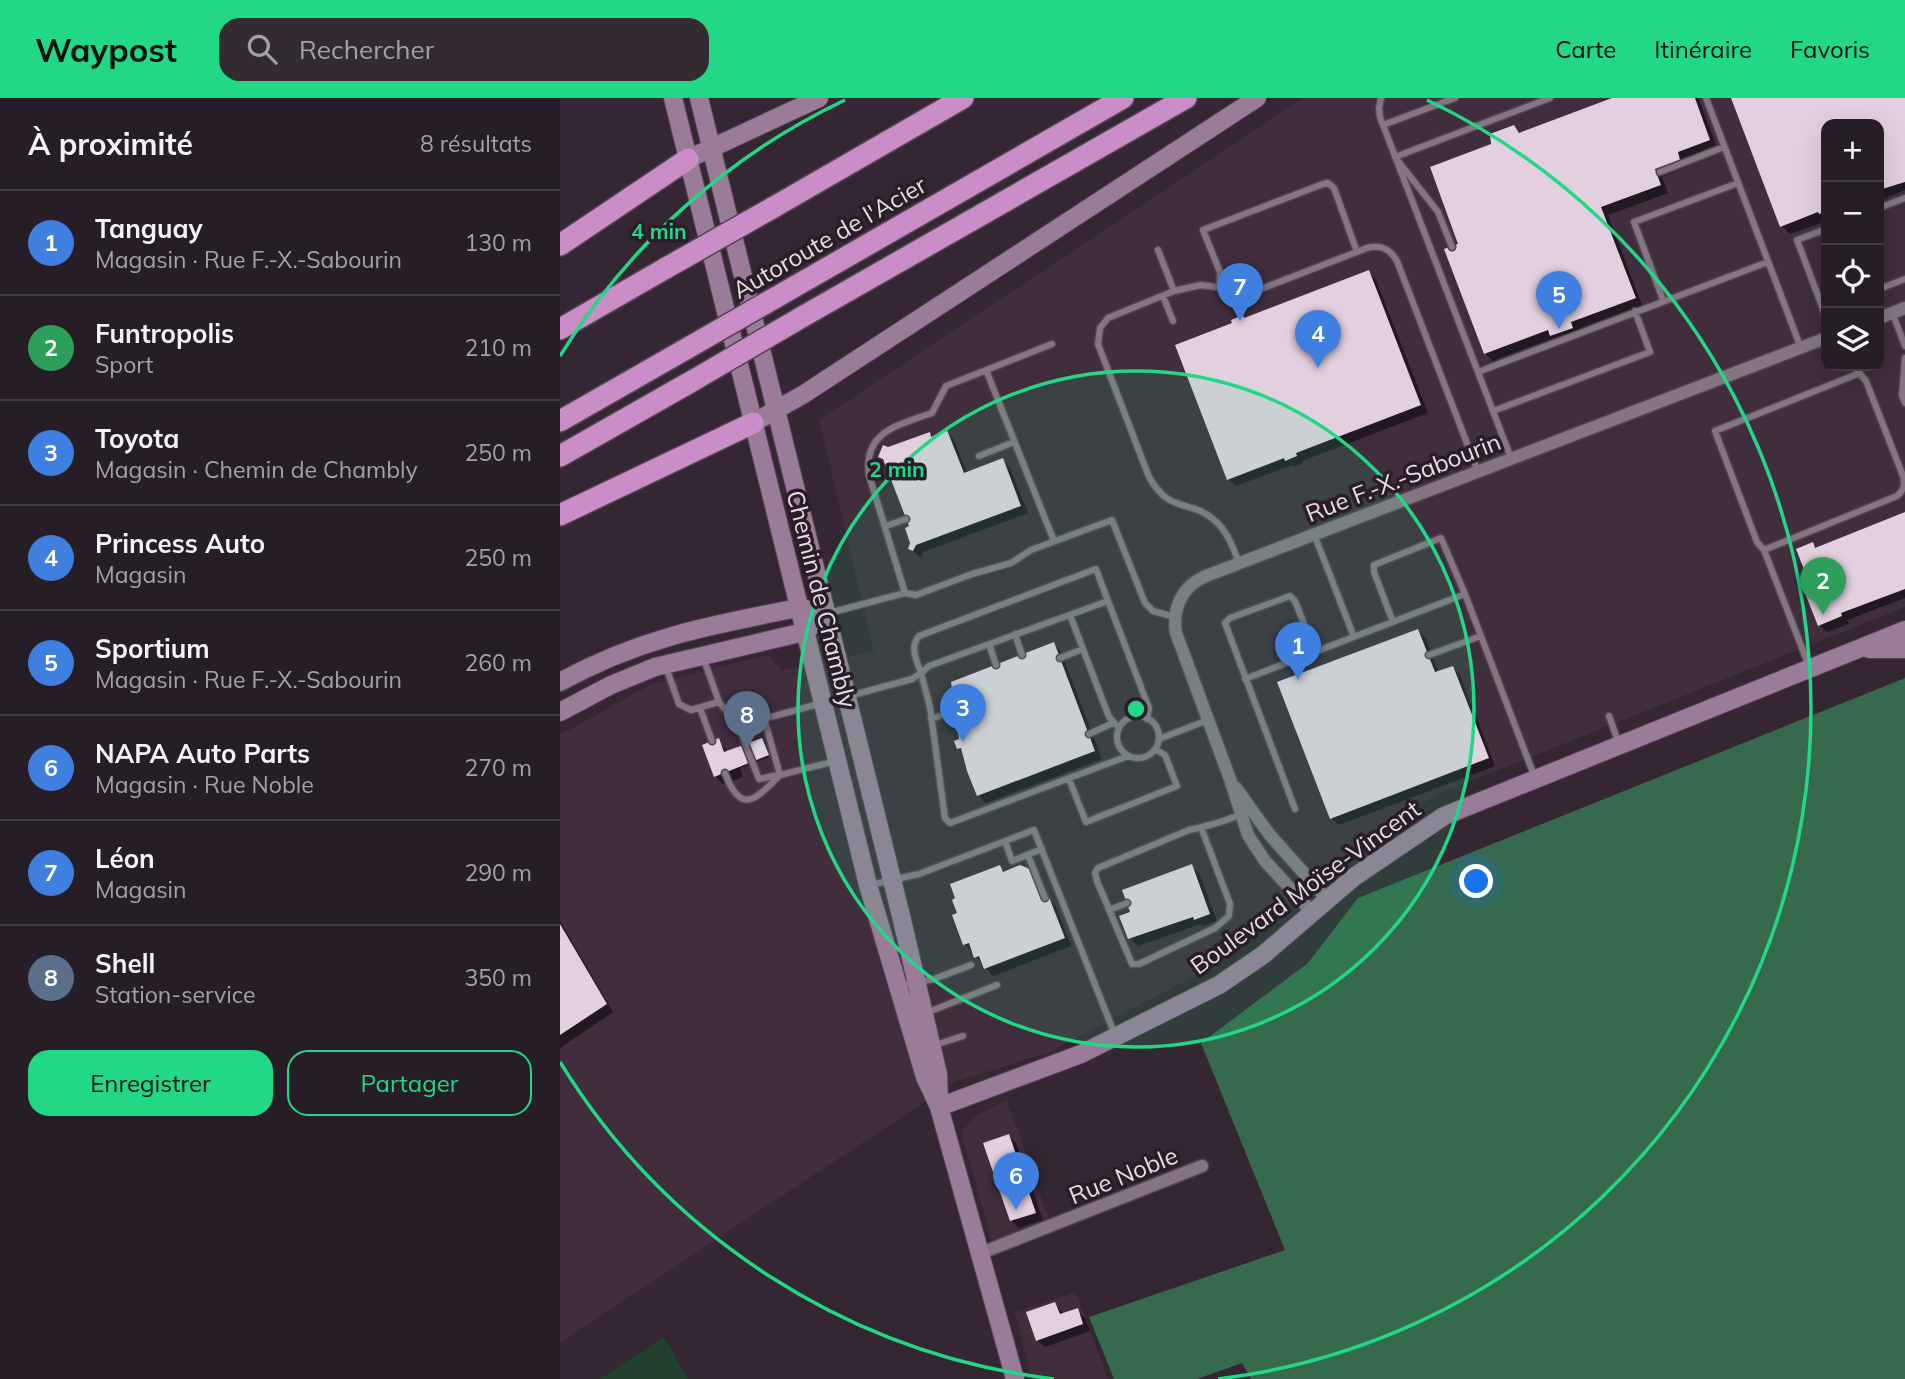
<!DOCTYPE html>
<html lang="fr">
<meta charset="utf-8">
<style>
body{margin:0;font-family:Mulish,sans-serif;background:#332a32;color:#f1f3f6}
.controls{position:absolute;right:21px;top:21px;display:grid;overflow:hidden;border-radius:14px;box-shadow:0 7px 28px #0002}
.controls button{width:63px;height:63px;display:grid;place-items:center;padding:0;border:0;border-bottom:2px solid #433b43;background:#271d26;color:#f1f3f6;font:35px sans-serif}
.you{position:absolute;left:917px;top:784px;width:24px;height:24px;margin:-18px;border:5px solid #fff;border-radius:50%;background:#1a73e8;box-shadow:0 0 0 10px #1a73e833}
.badge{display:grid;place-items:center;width:46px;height:46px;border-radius:50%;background:#21d887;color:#fff;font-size:23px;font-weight:700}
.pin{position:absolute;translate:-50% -58px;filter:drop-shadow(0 2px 4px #0008)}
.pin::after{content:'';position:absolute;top:37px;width:24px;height:21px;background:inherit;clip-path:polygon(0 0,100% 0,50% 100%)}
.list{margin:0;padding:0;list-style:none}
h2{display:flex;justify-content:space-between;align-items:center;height:91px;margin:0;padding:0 28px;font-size:30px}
h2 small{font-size:23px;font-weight:400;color:#a4a2a7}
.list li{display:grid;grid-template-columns:46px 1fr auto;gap:21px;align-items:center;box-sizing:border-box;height:105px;padding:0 28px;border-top:2px solid #433b43}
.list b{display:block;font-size:26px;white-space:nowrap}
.list p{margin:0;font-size:23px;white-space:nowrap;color:#a4a2a7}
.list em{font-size:23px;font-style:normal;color:#a4a2a7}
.actions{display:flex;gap:14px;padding:21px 28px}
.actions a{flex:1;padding:16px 0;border:2px solid #21d887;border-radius:21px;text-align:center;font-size:24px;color:#21d887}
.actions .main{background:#21d887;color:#111}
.icon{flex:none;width:38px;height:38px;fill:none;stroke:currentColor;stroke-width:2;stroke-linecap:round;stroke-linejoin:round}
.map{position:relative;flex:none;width:1345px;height:1281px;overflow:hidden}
header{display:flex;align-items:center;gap:42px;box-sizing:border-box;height:98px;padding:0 35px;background:#21d887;color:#111}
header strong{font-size:33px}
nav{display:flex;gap:38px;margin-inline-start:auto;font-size:24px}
.search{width:490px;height:63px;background:#332a32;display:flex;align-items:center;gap:18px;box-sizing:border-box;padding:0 24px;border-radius:21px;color:#a4a2a7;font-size:26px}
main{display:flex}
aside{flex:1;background:#271d26}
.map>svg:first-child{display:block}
.built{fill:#402d3e;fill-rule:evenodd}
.green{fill:#21402e}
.forest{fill:#356a4c}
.shadow{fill:#0007}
.building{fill:#e2d0e0}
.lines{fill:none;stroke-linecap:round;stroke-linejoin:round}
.lane-casing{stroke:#514550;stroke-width:9}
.street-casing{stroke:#514550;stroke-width:15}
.secondary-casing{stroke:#514550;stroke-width:20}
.highway-casing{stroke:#514550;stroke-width:24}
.lane{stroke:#857584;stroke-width:6}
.street{stroke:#857584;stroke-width:12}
.secondary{stroke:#9a7c98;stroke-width:18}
.highway{stroke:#cb8dc7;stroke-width:21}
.highway-bridge-casing{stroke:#514550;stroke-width:24;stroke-linecap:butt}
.highway-bridge{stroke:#cb8dc7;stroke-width:21}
.ring{fill:none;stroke:#21d887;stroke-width:3.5}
.labels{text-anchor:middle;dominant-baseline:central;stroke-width:7;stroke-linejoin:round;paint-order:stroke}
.street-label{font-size:24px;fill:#e6dde5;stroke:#2a1d29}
.centre{fill:#21d887;stroke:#2a1d29;stroke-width:3.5}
.ring-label{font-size:21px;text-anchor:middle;font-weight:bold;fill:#21d887;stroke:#2a1d29;stroke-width:7;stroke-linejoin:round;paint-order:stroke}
</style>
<header>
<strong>Waypost</strong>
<div class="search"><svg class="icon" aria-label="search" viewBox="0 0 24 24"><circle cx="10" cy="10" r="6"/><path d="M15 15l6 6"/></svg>Rechercher</div>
<nav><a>Carte</a><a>Itinéraire</a><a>Favoris</a></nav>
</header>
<main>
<aside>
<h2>À proximité<small>8 résultats</small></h2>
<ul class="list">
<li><span class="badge" style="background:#3f7fe0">1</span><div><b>Tanguay</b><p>Magasin · Rue F.-X.-Sabourin</p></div><em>130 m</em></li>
<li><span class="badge" style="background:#2e9e5b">2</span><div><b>Funtropolis</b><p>Sport</p></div><em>210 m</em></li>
<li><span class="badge" style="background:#3f7fe0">3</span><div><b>Toyota</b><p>Magasin · Chemin de Chambly</p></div><em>250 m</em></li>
<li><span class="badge" style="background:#3f7fe0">4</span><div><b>Princess Auto</b><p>Magasin</p></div><em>250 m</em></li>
<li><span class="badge" style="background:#3f7fe0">5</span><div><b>Sportium</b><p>Magasin · Rue F.-X.-Sabourin</p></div><em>260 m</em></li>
<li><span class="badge" style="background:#3f7fe0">6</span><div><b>NAPA Auto Parts</b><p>Magasin · Rue Noble</p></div><em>270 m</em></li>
<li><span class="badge" style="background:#3f7fe0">7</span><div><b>Léon</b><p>Magasin</p></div><em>290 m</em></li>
<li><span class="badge" style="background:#5c6f8a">8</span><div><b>Shell</b><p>Station-service</p></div><em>350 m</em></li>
</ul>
<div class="actions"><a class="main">Enregistrer</a><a>Partager</a></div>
</aside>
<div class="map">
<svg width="1345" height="1281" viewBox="0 0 1345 1281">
<rect width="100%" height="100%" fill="#342733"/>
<path class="built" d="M742 0H1345V509L876 697 797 750 726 810 648 871 488 955 394 984 0 1245V637L92 586 209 557 222 573 314 553 259 322ZM1266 26H1319V268H1266Z
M447 1002 489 1122 432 1143 401 1034 416 1018Z
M516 1194 548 1281H472L455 1214Z"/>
<path class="green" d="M104 1239 128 1281H40Z"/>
<path class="forest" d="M1345 580V1281H691L682 1265 637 1281H554L529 1219 725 1152 641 945 748 865 798 800Z"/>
<path class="shadow" d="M1057 0H1138L1157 49 1124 62 1127 69 1102 79 1108 95 1048 117 1082 207 1017 232 1019 238 1000 245 994 240 933 263 925 255 901 147 933 48 954 29 961 36Z
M1173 0H1345V92L1319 102 1321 107 1319 108V26H1266V123L1230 136 1222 128Z
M809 174 816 182 868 315 742 363 743 365 734 369 732 367 676 388 668 381 685 222Z
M387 334 394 342 407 375 442 362 450 370 468 415 363 454 361 460 350 450 351 430 327 365 320 359 328 351 369 336 373 340Z
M1345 416V500L1287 522 1289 526 1267 534 1259 527 1252 447 1257 451Z
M858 533 866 540 879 575 893 570 900 577 935 668 779 727 771 720Z
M494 546 501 554 542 661 426 705 418 697 405 656 399 650Z
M158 642 168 655 203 643 209 659 180 670 183 679 163 686 155 678 144 648Z
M631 768 639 775 657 823 643 828 641 826 578 848 570 840 562 819 573 815Z
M440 769 445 775 469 773 477 781 488 801 496 809 511 848 433 878 405 846Z
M0 823 53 914 0 950Z
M449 1038 456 1045 483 1122 459 1130 452 1123 425 1046Z
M495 1206 504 1217 517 1212 525 1220 530 1233 485 1249 477 1242Z"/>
<path class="building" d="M1052 0H1135L1150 42 1118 54 1120 62 1095 71 1101 87 1041 109 1076 200 1011 224 1013 230 990 238 988 232 924 256 884 151 898 146 870 69 931 46 930 36 954 27 959 35Z
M1171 0H1345V84L1319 92V26H1266V114L1259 116 1258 114 1220 129Z
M809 172 861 307 736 355 737 358 725 363 724 360 667 382 615 247 672 225 671 222 683 217 684 220Z
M387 332 404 375 443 360 461 408 356 447 353 453 348 451 350 445 345 430 349 428 323 361 318 359 323 347 328 349 370 334 371 339Z
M1345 414V491L1281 515 1282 518 1258 528 1245 495 1252 492 1236 451 1253 444 1255 450Z
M858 531 875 574 893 568 929 660 770 721 717 584Z
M494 544 535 653 417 698 407 673 401 650 397 651 394 643 399 641 391 584Z
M159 640 164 654 202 640 209 657 154 679 142 647Z
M632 766 650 816 634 822 633 819 568 841 559 818 570 814 562 792Z
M440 767 443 774 460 767 470 771 481 802 489 799 505 840 424 871 419 858 414 860 409 845 403 847 392 817 397 815 392 802 395 800 390 786Z
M0 826 47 906 0 937Z
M449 1036 476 1115 450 1123 423 1045Z
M495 1204 500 1216 518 1210 523 1226 476 1243 466 1214Z"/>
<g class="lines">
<defs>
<path id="lane" d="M821 0 819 10 820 19 951 360
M1146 0 1241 250
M823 27 895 0
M1100 74 1164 49
M1319 110 1345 100
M1266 131 1237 142 1266 219
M892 149 878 114 835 59 990 0
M598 152 614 193
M659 190 660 174 643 132 763 86 768 85 774 90 797 154
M1319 191 1345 181
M603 198 613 223
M1103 202 1074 124 1178 85
M1332 214 1345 248
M1345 260 1342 297 1345 305
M426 272 494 443
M918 274 1208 164
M933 313 1090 254 1075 213
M419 358 454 344
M326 428 346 421
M754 436 794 539
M1204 452 1197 444 1155 333 1300 275
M679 465C673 449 667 432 653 421 629 401 610 416 589 379L538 246 540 230 548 220 614 193 641 187 693 194 807 150C821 146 830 151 837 163L918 374
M345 495 356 497 412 476 451 465 471 452 552 422 585 505 593 513 615 519
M548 503 536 471 359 538C349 549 357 563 361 575L369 568 548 503 589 610 587 621
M269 515 345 495 309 377C303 333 339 327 372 315L386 288 492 246
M510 517 549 619 559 630
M833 524 814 474V467L881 440 905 496
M455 536 462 557
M429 546 436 567
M869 557 921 538
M500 560 523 551
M1249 568 1204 452 1337 398C1344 393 1345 385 1343 378L1306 283 1293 268
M106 569 119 606 131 612 159 604 143 559
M685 581 905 496 975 680
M289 598 352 581 361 575 370 609 385 720 390 725 568 658
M159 604 178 628 262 605
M140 610 152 643
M1049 618 1059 646
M557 639a21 21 0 1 1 42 0a21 21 0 1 1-42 0Z
M204 620 220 677 276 663
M371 621 394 613
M178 628 199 681 218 677
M529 636 553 625
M599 641 648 622
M165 675C181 719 197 700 220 677
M509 681 526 724 617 688 605 657 595 651
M735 711 665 525 670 520 730 498 735 503 755 554
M641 729 670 806 669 818 655 830 579 866H572L537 783 535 775 538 770 629 732C648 728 665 724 683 715
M445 743 452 763 482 751
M468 757 485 800
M310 787 359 776 474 732 555 937
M549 812 567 805
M339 888 374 881 411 867
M366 915 437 887
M375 947 403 938"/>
<path id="street" d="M1319 220 1345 210
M676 690 709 736 767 801
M752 814 705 763 688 737 670 681 616 535C612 510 622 488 646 478L1266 240
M421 1155 642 1068"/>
<path id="secondary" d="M113 0 308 787 365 979 379 1009 455 1281
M139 0 342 822 378 976 379 1002
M128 61 259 0
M193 325 244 296 697 0
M1309 551H1345
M0 584C79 540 151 527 238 510L250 512
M0 614 51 587 95 569 244 534 267 515
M379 1009 521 956 659 887 703 857 794 779 884 718 1345 532"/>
<path id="highway" d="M214 109 403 0
M0 147 128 61
M234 189 563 0
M242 219 626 0
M0 231 106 170
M0 323 126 251
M0 358 134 282
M0 417 193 325"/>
</defs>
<use href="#lane" class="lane-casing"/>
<use href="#street" class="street-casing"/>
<use href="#secondary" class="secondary-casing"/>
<use href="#highway" class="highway-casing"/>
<use href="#lane" class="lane"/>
<use href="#street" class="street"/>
<use href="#secondary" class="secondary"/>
<use href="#highway" class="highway"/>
<defs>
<path id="highway-bridge" d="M106 170 214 109
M126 251 234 189
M134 282 242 219"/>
</defs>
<use href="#highway-bridge" class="highway-bridge-casing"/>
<use href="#highway-bridge" class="highway-bridge"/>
</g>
<circle cx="576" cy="611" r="338" fill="#21d887" fill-opacity=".12"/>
<g class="ring">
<circle cx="576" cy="611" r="338"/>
<path d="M494 1281A675 675 0 0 1 0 964M0 258A675 675 0 0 1 285 2M867 2A675 675 0 0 1 658 1281"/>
</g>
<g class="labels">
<g class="street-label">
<text transform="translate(269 139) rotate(-30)">Autoroute de l'Acier</text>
<text transform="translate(843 379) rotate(-21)">Rue F.-X.-Sabourin</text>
<text transform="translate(262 501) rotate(76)">Chemin de Chambly</text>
<text transform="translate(745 789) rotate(-36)">Boulevard Moïse-Vincent</text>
<text transform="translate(563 1077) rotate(-22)">Rue Noble</text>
</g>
</g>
<circle cx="576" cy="611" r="10" class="centre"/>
<g class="ring-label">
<text x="99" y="141">4 min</text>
<text x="337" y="379">2 min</text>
</g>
</svg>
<div class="controls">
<button>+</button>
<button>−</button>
<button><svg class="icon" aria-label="locate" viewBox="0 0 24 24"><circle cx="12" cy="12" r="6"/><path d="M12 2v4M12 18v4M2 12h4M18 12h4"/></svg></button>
<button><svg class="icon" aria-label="layers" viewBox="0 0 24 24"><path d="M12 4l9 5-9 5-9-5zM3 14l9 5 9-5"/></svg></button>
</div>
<div class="you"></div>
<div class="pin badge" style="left:738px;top:582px;background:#3f7fe0">1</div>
<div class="pin badge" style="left:1263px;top:517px;background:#2e9e5b">2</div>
<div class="pin badge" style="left:403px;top:644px;background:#3f7fe0">3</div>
<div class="pin badge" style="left:758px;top:270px;background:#3f7fe0">4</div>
<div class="pin badge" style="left:999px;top:231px;background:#3f7fe0">5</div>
<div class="pin badge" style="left:456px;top:1112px;background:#3f7fe0">6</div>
<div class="pin badge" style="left:680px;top:223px;background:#3f7fe0">7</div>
<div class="pin badge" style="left:187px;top:651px;background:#5c6f8a">8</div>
</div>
</main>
